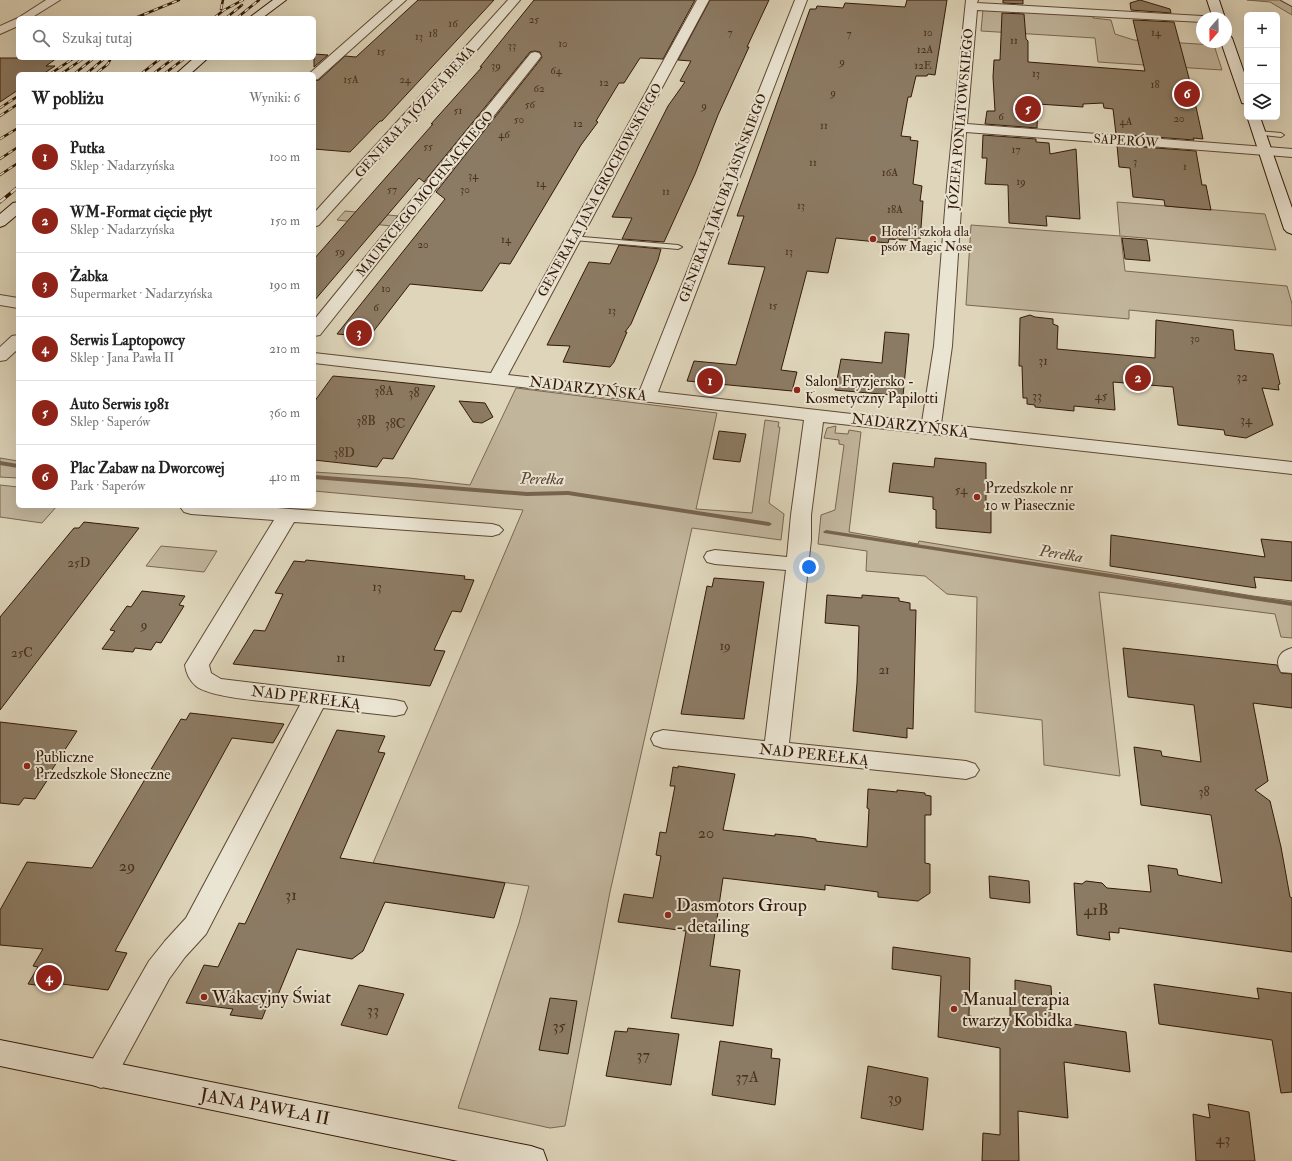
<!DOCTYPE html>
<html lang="pl">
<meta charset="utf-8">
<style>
body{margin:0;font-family:"IM FELL Double Pica",serif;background:#f2f2f2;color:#222}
.controls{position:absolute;right:12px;top:12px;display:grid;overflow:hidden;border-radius:6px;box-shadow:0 4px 16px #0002}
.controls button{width:36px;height:36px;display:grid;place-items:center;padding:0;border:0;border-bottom:1px solid #e0e0e0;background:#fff;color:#222;font:20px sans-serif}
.compass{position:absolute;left:1196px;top:12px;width:36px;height:36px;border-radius:50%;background:#fff;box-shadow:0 4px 16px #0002;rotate:200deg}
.you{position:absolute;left:809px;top:567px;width:14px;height:14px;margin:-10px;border:3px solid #fff;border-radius:50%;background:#1a73e8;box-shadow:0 0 0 6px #1a73e833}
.badge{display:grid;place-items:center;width:26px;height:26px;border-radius:50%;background:#8f2418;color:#fff;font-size:13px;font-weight:700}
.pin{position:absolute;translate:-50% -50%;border:2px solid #fff;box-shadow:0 1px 4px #0006}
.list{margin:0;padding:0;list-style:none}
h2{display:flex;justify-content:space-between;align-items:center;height:52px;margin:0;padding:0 16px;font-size:17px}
h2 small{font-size:13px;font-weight:400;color:#767676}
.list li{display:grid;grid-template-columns:26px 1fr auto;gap:12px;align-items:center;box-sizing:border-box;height:64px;padding:0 16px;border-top:1px solid #e0e0e0}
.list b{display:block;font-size:15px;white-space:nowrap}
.list p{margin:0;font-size:13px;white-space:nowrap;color:#767676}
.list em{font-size:13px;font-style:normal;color:#767676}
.icon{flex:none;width:22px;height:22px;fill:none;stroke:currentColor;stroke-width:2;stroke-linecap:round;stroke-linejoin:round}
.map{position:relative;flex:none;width:1292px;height:1161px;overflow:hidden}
.search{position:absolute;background:#fff;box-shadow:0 4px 16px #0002;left:16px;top:16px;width:300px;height:44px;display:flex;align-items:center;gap:10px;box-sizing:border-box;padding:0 14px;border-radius:6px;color:#767676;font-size:15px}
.panel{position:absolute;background:#fff;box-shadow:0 4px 16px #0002;left:16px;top:72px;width:300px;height:436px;border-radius:6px}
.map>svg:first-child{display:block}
.green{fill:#c1b59c;stroke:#7a6752}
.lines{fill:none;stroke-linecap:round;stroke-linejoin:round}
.stream{fill:#77634e;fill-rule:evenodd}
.building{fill:#8c7b64;stroke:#331907}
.lane-casing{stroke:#5e4834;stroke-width:2}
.street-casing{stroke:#5e4834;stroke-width:2}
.secondary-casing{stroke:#331907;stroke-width:2}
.lane{fill:#eae4d2;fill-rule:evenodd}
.street{fill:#eae4d2;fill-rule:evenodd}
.secondary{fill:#eae4d2;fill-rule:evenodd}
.rail-far1-casing{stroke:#331907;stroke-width:2.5}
.rail-casing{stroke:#331907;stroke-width:3.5}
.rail-far1{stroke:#eae4d2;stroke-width:1.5;stroke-dasharray:5;stroke-linecap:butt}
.rail{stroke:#eae4d2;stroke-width:2.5;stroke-dasharray:7;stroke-linecap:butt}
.poi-dot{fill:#8f2418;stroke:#eae4d2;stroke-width:1.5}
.labels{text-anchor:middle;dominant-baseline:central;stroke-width:4;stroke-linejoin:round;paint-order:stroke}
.far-number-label{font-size:11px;fill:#49321e}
.far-street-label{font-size:13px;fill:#331907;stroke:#eae4d2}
.far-poi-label{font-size:13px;fill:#331907;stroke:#eae4d2;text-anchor:start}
.number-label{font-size:13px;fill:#49321e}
.poi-label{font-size:15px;fill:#331907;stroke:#eae4d2;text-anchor:start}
.street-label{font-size:15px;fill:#331907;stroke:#eae4d2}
.water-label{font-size:16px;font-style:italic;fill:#5b4430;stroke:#eae4d2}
.near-number-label{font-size:16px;fill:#49321e}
.near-poi-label{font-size:18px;fill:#331907;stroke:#eae4d2;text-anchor:start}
.near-street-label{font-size:18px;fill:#331907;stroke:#eae4d2}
</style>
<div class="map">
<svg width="1292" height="1161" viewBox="0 0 1292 1161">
<rect width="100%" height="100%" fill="#ded5ba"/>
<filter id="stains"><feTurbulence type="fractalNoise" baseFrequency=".005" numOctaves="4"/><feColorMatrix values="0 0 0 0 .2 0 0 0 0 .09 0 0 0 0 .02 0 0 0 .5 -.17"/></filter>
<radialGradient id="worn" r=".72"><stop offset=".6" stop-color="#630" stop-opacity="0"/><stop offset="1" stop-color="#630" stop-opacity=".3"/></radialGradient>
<path class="green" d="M1247 0H1280L1292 6V15L1270 2Z
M983 9 1093 16V18L1111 20 1115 34 1134 40 1214 45 1222 70 1098 62 1095 38 981 31Z
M1117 202 1265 214 1276 250 1121 236 1125 271 1287 286 1292 304V326L1129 310V319L966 305 971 225 1120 236Z
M345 211 399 216 391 226 337 220Z
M516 388 717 413 696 509 752 513 765 420 779 422 778 427H780L769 503 784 514 781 540 692 528 610 892 565 1126 550 1128 458 1108 519 923 529 886 373 863 523 510 314 491V472L409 478 470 485Z
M836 426 835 433 848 434 849 430 861 432 849 532 918 544 919 541 1253 596 1292 601V638L1281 637 1275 614 1099 592 1120 776 1044 765 1042 720 975 712 977 597 947 594 925 576 866 571 867 551 818 544 821 515 835 510 844 445 839 444V440L824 438 827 428Z
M0 458 18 461V478L0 477Z
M0 485 18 487V506H57L42 523 0 517Z
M161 546 217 551 204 572 146 566Z"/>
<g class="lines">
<path class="stream" d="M0 461 18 464V468L0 465Z
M314 475 527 492 568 491 769 522 772 524 769 526 568 495 527 496 314 479Z
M826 530 1292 602V606L824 533 823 532Z"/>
</g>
<path class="building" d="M418 0H494L382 121H380L350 152 314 149V81L319 80 345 56 356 57Z
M534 0H695L663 59 640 58 624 83H619L596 121 598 122 581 145 510 264 500 263 482 291 410 284 369 337 337 334 445 199 436 192 540 60 542 57 540 52 535 51 530 52 424 182 419 178 314 301V259L433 124H431L482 67H480Z
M710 0H769L747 47H749L718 115 695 174 664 242 622 239 632 218 612 217 668 106 685 82 680 81 691 61 678 60Z
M907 0H947L935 75 928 74 927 76H916L911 97H908L901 136 911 137 910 140 918 141 913 184 922 186 920 201H923L920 241 889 239 888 243 836 238 828 273 807 271 781 370 797 372 792 391 687 381 694 361 736 365 765 267 728 264 744 216H737L810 9H816L817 6 843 8 845 3 905 7Z
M1003 0H1023V4L1003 3Z
M1140 0 1170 9 1171 13 1131 10 1130 3Z
M1002 13 1024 14 1026 39 1028 41V62L1145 71 1133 20 1174 22 1193 93 1203 139 1193 138 1194 140 1116 134 1113 109 1104 108 1103 103 1083 104V107L1038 104 1037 128 985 124 987 111H995L993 77 994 60H1000Z
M314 54 328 55 314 67Z
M0 58H57L46 66H55L43 74H18V90L0 102Z
M983 135 1036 139V142L1049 143 1050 154 1076 149 1080 219 1046 216 1047 226 1009 223 1008 185 985 184 987 158H982Z
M1117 145 1196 151 1202 185H1206L1211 210 1165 206 1164 200 1133 197 1130 168 1119 167Z
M1122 238 1147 240 1150 261 1125 259Z
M619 245 661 249 658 260 631 324 625 332H627L614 362 610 367 563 362 570 346 547 345 589 262 610 264Z
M1030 315 1035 317 1053 319V324L1058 326 1057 349 1155 358 1156 320 1233 330 1235 350 1273 354 1280 384 1278 385 1279 390 1262 388 1273 425 1246 438 1225 435 1224 430 1178 425 1173 387 1113 382 1115 410 1074 406V411L1035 407V405L1027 404V398H1023L1022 366H1019L1020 318Z
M885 332 909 334 903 396 835 390 841 359 882 363Z
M333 376 378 380 435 386 393 459 383 458 377 467 314 460V402Z
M459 401 485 403 493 417 482 423 473 422Z
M719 431 746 434 740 462 713 459Z
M935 458 986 463V505L991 506V533L936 528V510L933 509V497L889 492 893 463 934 467Z
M84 522 139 528 0 710V617L74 528H79Z
M1111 535 1265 557 1261 539 1292 542V581L1254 577 1256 588 1110 566Z
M306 560 465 576 464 579 474 580 461 612 452 611 434 650 445 651 430 686 233 664 254 630 265 631 283 594 275 593 294 561 305 562Z
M714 578 764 582 744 719 681 714 707 586 712 587Z
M142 591 185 596 179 605 184 606 161 643 156 642 151 650 135 648 133 652 102 649 115 631 110 630 127 606 131 607Z
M827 595 862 598V595L899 598V601L910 603V610H916L913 729 907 728V738L853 731 857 683 859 626 825 623Z
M1123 648 1277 665 1281 673 1292 674V708L1253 703 1268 781 1255 790 1270 801 1281 847 1290 897 1292 898V952L1119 928V933L1109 932 1110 940 1077 935 1074 883 1082 884 1086 881 1102 883 1107 888 1151 892 1148 865 1177 869 1178 875 1222 883 1211 815 1141 805 1134 747 1161 751 1162 756 1201 762 1194 705 1128 697Z
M190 713 284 724 273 743 232 738 115 951 127 953 108 990 62 984 59 988 28 984 38 967 33 966 43 949 0 945V910L27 862 92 868 181 719 186 720Z
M0 722 77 731 46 779H48L35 799 24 798 19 805 0 803Z
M337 730 385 736 378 752 385 753 340 858 505 883 494 918 385 902 363 951 352 959 297 949 275 1002 269 1001 262 1019 230 1015 233 1009 186 1003 204 965 218 967 239 923 245 924Z
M678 766 735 774 723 830 775 836V834L804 837 816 839V841L867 847 869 809 867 808 868 789 897 792V790L925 793V795L931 796V815H925V863L930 864V893L918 901 878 897V892L825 885V890L723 878 710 966 740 970 733 1026 671 1018 686 931 618 922 624 894 653 898 661 856 656 855 660 832 666 833 675 786H670L673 767 678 768Z
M989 876 1029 881 1030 903 990 898Z
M893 947 970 958 969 1016 1010 1022V1002L1015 1003V980L1051 986 1053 1021 1126 1032 1130 1072 1064 1062 1068 1118 1018 1111 1019 1161H982L983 1133 1000 1135V1048L938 1037 941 976 892 969Z
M1154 984 1259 999 1257 988 1292 993V1092L1281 1093 1272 1040 1159 1024Z
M359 985 404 994 387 1035 341 1025Z
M550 998 577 1001 568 1054 539 1050Z
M628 1028 679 1034 671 1085 606 1076 615 1031 627 1032Z
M720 1041 772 1049 771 1058 780 1059 775 1105 712 1095Z
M868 1066 928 1078 923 1130 861 1118Z
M1208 1104 1249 1112 1255 1161H1196L1193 1114 1210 1118Z"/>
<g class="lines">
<defs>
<path id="lane" d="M1258 131 1281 133 1284 135 1281 137 1256 134V132Z
M571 236 678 245 682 247 678 249 574 240 570 238Z"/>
<path id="street" d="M46 0H60L31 18H18V26L0 34V26L18 18Z
M393 0H406L318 79 314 80V74L310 73Z
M508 0H520L470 58 319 225 314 227V213Z
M697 0H709L508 375 640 390 795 0H807L658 392 922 422 934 346 947 186 966 0H978L977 3 1202 16 1207 18H1202V22L977 10 967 124 1292 149V157L966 132 952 346 941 424 1292 462V474L823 422 811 515V540L789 743 966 761 975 764 979 770 975 776 966 779 663 748 654 745 651 739 654 733 663 730 765 741 786 570 715 564 707 562 704 557 707 552 715 550 787 557 791 515 804 420 314 363V353L491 373Z
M1281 0H1292V6Z
M535 52 539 53 541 56 539 59 320 335 314 336V320L531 53Z
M0 295 18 298V308L0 305Z
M18 335V349L6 360 0 361V347L12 336Z
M182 506H249L492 524 499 526 503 530 499 534 492 536 294 522 209 665 211 673 221 679 395 700 404 702 407 708 404 714 395 716 323 708 206 934 185 957 169 979 112 1084 101 1088 90 1084 85 1074 90 1064 149 961 165 941 186 918 300 705C277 702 212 699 196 686 190 681 186 673 185 665L274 520 191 514 184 512 181 508Z
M1292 648V673L1281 672C1274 660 1280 651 1292 648Z"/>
<path id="secondary" d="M273 0H286L262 18H249Z
M1207 0H1219L1225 18H1213Z
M1226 34 1230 36 1232 38 1247 81V104L1242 103 1241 100 1221 42H1226Z
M194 58H208L190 74H176Z
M1247 116 1260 117 1292 208V234L1287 232 1284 229Z
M18 202V214L5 225 0 227V214L13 203Z
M0 1040 531 1146 543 1150 547 1161H458L0 1066Z"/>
</defs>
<use href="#lane" class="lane-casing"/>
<use href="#street" class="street-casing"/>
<use href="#secondary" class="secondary-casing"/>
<use href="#lane" class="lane"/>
<use href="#street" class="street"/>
<use href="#secondary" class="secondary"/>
<defs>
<path id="rail-far1" d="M221 9 223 0
M135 18 179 0
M214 18 224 10 243 0
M226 18 242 5
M237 18 259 0
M98 72 108 64 111 58
M50 74 74 58
M61 74 84 58
M74 74 94 58
M86 74 105 58
M141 74 161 58
M153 74 174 58
M164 74 185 58
M0 108 18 96
M0 116 18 104
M0 139 18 128
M0 159 18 147
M0 175 18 163"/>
<path id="rail" d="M0 202 18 187"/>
</defs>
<use href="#rail-far1" class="rail-far1-casing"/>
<use href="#rail" class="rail-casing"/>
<use href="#rail-far1" class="rail-far1"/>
<use href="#rail" class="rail"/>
</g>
<g class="poi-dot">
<circle cx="873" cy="239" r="4"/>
<circle cx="797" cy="390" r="4"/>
<circle cx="977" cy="497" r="4"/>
<circle cx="27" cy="766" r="4"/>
<circle cx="668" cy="915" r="4"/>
<circle cx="204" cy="997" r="4"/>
<circle cx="954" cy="1009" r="4"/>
</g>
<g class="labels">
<g class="far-number-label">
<text x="534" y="19">25</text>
<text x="453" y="23">16</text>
<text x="730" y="32">7</text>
<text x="928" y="32">10</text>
<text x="1156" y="32">14</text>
<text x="433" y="33">18</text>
<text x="849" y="33">7</text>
<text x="419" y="36">13</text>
<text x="1014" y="40">11</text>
<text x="563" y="43">10</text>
<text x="512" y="45">33</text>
<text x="925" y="49">12A</text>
<text x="381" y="51">15</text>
<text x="842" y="61">9</text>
<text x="496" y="65">39</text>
<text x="923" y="65">12E</text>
<text x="556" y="70">64</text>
<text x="1036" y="73">13</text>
<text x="351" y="79">15A</text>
<text x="405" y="79">24</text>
<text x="604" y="82">12</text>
<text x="1155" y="84">18</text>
<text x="539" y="88">62</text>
<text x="833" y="92">9</text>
<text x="530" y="104">56</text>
<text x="704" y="105">9</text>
<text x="458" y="110">51</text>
<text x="1001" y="116">6</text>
<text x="1179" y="118">20</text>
<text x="519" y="119">50</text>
<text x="1126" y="121">4A</text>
<text x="578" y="123">12</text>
<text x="824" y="125">11</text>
<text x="504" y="134">46</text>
<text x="428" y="146">55</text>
<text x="1016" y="149">17</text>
<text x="1135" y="161">3</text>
<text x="813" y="162">11</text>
<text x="1185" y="166">1</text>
<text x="890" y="172">16A</text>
<text x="473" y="175">34</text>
<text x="1021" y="181">19</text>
<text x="541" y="183">14</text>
<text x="392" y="189">57</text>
<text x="465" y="189">30</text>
<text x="666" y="191">11</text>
<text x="801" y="205">13</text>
<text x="895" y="209">18A</text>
<text x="506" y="239">14</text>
<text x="423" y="244">20</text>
<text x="340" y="251">59</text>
<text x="789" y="251">13</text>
<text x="386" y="288">10</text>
<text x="773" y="305">15</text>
<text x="376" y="307">6</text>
<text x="612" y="310">13</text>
<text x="1195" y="338">30</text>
</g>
<g class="far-street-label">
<text transform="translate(415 112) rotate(-48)">GENERAŁA JÓZEFA BEMA</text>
<text transform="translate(961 119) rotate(-85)">JÓZEFA PONIATOWSKIEGO</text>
<text transform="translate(1126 141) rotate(4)">SAPERÓW</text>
<text transform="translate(600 190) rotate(-61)">GENERAŁA JANA GROCHOWSKIEGO</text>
<text transform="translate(425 194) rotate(-51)">MAURYCEGO MOCHNACKIEGO</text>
<text transform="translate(723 198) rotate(-69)">GENERAŁA JAKUBA JASIŃSKIEGO</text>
</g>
<g class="far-poi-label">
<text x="881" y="232">Hotel i szkoła dla<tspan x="881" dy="15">psów Magic Nose</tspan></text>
</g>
<g class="number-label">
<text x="1043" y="361">31</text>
<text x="1242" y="377">32</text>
<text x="384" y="391">38A</text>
<text x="414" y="393">38</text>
<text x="1037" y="396">33</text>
<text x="1101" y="396">45</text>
<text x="1246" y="420">34</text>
<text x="366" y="421">38B</text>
<text x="395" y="424">38C</text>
<text x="344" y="453">38D</text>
<text x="961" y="490">54</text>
<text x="79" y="563">25D</text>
<text x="377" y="587">13</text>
<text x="144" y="625">9</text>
<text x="725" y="646">19</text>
<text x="22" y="653">25C</text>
<text x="341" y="658">11</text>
<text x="884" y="670">21</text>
<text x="1204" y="792">38</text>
</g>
<g class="poi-label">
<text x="805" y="381">Salon Fryzjersko -<tspan x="805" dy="17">Kosmetyczny Papilotti</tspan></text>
<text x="985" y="488">Przedszkole nr<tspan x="985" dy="17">10 w Piasecznie</tspan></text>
<text x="35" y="757">Publiczne<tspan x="35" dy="17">Przedszkole Słoneczne</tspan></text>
</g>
<g class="street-label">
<text transform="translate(588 389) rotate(7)">NADARZYŃSKA</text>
<text transform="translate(910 426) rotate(7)">NADARZYŃSKA</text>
<text transform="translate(306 698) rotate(7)">NAD PEREŁKĄ</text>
<text transform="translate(814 755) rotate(6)">NAD PEREŁKĄ</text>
</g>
<g class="water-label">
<text transform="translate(542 479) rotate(1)">Perełka</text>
<text transform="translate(1061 554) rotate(9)">Perełka</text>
</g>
<g class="near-number-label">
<text x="706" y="833">20</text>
<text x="127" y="866">29</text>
<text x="291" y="895">31</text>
<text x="1096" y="910">41B</text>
<text x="373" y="1010">33</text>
<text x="559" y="1026">35</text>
<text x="643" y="1055">37</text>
<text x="747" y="1077">37A</text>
<text x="895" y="1098">39</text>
<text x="1223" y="1139">43</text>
</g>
<g class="near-poi-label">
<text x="676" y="905">Dasmotors Group<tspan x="676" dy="21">- detailing</tspan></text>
<text x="212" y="997">Wakacyjny Świat</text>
<text x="962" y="999">Manual terapia<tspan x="962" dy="21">twarzy Kobidka</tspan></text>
</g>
<g class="near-street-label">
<text transform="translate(265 1107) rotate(11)">JANA PAWŁA II</text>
</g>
</g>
<rect width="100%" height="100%" filter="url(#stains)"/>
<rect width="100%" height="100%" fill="url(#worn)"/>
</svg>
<div class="controls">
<button>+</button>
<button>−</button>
<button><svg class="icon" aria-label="layers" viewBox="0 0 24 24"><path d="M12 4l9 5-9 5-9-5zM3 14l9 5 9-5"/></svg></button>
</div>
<svg class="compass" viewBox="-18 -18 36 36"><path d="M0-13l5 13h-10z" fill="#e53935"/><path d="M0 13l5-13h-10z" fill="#767676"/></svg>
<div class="you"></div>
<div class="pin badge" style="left:710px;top:381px">1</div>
<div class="pin badge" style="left:1138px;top:378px">2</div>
<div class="pin badge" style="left:359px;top:333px">3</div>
<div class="pin badge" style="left:49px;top:978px">4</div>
<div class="pin badge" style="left:1028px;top:109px">5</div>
<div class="pin badge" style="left:1187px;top:94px">6</div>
<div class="search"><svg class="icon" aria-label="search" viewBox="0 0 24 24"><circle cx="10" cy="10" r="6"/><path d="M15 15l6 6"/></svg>Szukaj tutaj</div>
<section class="panel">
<h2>W pobliżu<small>Wyniki: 6</small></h2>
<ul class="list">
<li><span class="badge">1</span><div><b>Putka</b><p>Sklep · Nadarzyńska</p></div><em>100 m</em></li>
<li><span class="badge">2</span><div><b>WM-Format cięcie płyt</b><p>Sklep · Nadarzyńska</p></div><em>150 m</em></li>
<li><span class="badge">3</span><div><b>Żabka</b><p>Supermarket · Nadarzyńska</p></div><em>190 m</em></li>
<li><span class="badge">4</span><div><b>Serwis Laptopowcy</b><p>Sklep · Jana Pawła II</p></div><em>210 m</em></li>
<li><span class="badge">5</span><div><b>Auto Serwis 1981</b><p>Sklep · Saperów</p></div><em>360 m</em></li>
<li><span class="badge">6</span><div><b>Plac Zabaw na Dworcowej</b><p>Park · Saperów</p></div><em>410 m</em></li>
</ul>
</section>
</div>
